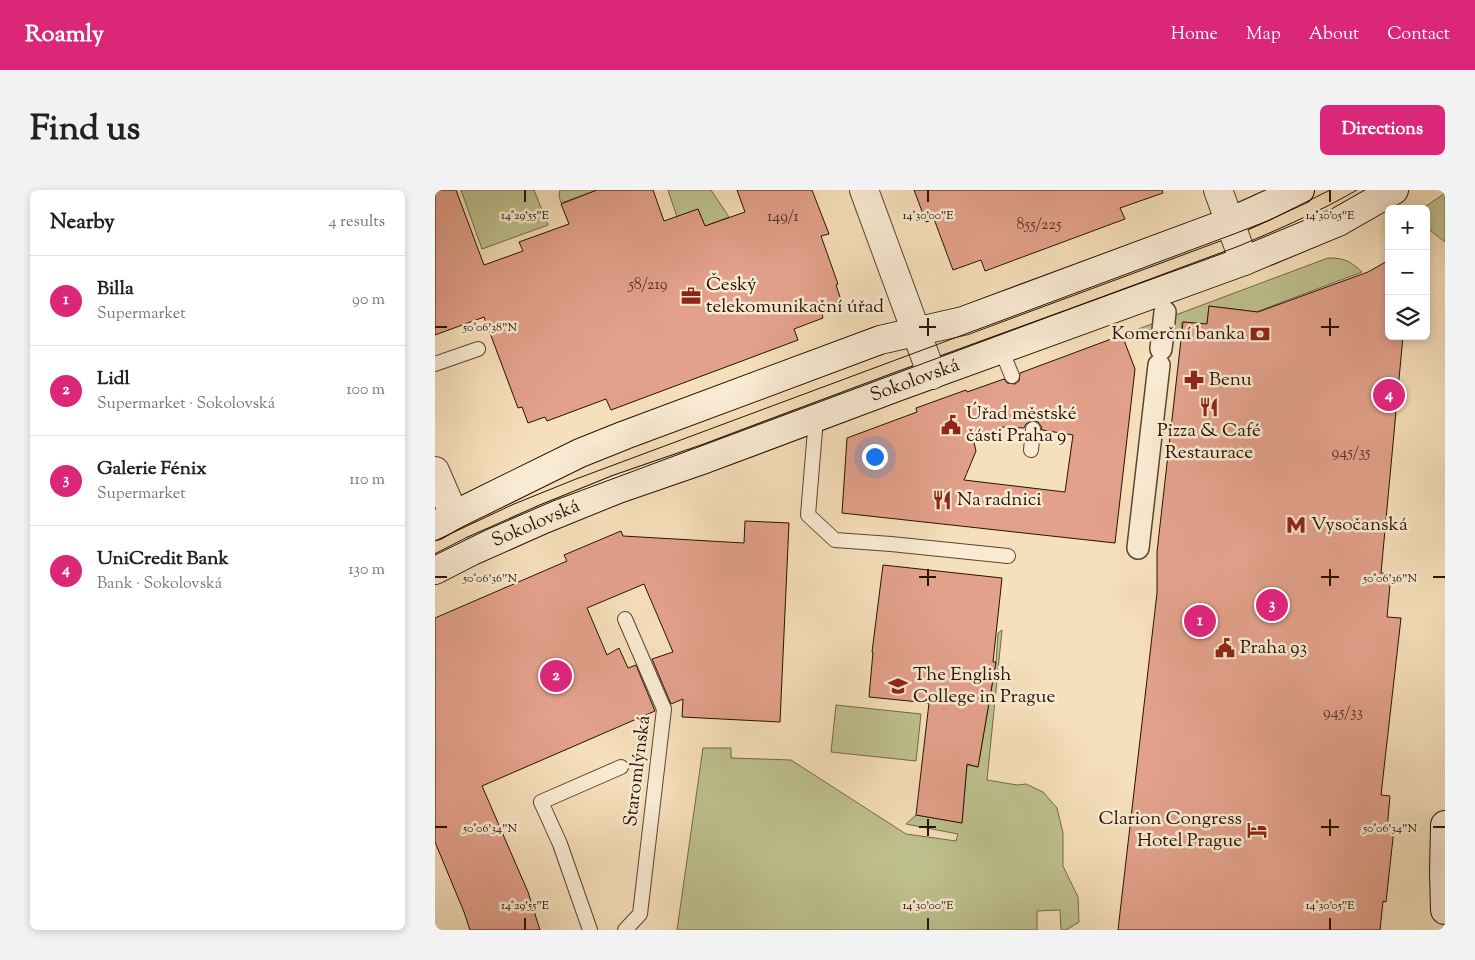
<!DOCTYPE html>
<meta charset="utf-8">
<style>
body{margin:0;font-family:"Sorts Mill Goudy",serif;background:#f2f2f2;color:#222}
.controls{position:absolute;right:15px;top:15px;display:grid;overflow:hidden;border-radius:8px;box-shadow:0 2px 8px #0003}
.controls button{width:45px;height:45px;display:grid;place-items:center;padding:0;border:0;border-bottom:1px solid #e0e0e0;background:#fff;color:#222;font:25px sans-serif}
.you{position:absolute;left:439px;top:266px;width:18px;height:18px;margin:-12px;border:4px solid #fff;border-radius:50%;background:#1a73e8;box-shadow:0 0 0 8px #1a73e833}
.badge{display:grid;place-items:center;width:32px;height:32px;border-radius:50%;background:#db2777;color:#fff;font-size:16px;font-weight:700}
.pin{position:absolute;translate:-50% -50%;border:2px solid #fff;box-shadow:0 1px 5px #0006}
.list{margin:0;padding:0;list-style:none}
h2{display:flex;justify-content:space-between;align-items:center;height:65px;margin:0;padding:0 20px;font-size:21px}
h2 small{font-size:16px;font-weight:400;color:#767676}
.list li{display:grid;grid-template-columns:32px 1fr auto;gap:15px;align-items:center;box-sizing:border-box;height:90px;padding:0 20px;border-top:1px solid #e0e0e0}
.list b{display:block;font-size:19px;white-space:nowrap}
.list p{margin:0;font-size:16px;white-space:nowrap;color:#767676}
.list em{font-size:16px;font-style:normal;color:#767676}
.icon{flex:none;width:28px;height:28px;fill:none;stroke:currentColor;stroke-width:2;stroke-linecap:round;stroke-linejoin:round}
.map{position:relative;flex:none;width:1010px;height:740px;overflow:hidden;border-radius:8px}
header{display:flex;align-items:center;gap:30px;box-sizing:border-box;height:70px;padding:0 25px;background:#db2777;color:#fff}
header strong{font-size:24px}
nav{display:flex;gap:28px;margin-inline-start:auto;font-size:18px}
.intro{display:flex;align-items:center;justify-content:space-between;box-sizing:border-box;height:120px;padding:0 30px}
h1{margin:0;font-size:35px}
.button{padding:12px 22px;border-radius:8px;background:#db2777;color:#fff;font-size:18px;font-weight:700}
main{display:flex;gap:30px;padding:0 30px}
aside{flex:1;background:#fff;border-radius:8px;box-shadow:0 2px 8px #0003}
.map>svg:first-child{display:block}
.green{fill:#bec18e;stroke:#726948}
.building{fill:#e3a18c;stroke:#271102;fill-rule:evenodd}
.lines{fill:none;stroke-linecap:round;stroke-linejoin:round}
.service-casing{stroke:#5b4430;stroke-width:16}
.pedestrian-casing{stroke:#5b4430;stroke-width:24}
.minor-casing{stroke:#5b4430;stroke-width:30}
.secondary-casing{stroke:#271102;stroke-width:30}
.service{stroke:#f9ead3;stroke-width:14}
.pedestrian{stroke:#f9ead3;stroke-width:21}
.minor{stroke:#f9ead3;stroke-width:28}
.secondary{stroke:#f9ead3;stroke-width:28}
.tram{stroke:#271102;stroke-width:1}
.ticks{fill:none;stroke:#271102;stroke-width:2}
.labels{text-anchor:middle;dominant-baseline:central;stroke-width:5;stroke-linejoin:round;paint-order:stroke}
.number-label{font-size:16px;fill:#563524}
.poi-label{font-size:19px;fill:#271102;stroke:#f9ead3;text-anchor:start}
.street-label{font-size:19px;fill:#271102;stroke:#f9ead3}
.ticks-label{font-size:12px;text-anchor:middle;fill:#271102;stroke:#f9ead3;stroke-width:5;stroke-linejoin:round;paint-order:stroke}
</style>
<header>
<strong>Roamly</strong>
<nav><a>Home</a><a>Map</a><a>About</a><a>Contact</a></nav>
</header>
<div class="intro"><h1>Find us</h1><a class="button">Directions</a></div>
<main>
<aside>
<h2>Nearby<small>4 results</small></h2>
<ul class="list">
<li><span class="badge">1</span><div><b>Billa</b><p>Supermarket</p></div><em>90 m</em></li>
<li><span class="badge">2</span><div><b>Lidl</b><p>Supermarket · Sokolovská</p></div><em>100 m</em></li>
<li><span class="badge">3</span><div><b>Galerie Fénix</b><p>Supermarket</p></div><em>110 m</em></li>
<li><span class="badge">4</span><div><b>UniCredit Bank</b><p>Bank · Sokolovská</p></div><em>130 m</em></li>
</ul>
</aside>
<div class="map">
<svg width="1010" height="740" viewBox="0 0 1010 740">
<rect width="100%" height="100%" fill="#f6dfbb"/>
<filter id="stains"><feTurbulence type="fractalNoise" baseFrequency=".004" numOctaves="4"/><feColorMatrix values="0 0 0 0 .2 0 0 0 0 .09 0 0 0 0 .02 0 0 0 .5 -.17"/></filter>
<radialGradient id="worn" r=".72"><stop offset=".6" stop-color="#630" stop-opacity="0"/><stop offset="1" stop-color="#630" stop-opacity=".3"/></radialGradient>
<path class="green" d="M26 0H99L113 35 47 59Z
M125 0H162L126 13 124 6Z
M233 0H276L294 27 270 36 263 19 242 27Z
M1010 3V52L991 37V19H987Z
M893 68C910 68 915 71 927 82L821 122 774 116 772 134 747 132 746 146 704 142 703 146 687 145Z
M567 440 552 590 582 595 591 594 608 602 622 618 628 643V676L643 707 644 732 631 740H626L625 720 602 721V740H242L268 558H296V568L356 570 471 644 521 651 523 644 471 634 481 625 527 633 532 575 543 577 561 472 563 443Z
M401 515 486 524 481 571 396 562Z"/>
<path class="building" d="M0 0H21L49 75 88 61 84 52 134 34 126 14 162 0H218L229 31 263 19 270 36 310 22 302 0H377L394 44 386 46 403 94 401 95 408 116 387 124 388 128 359 139 363 150 176 220 171 209 112 231 110 227 93 233 87 217 83 218 49 127 0 145Z
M479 0H727L728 3 685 18 690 29 550 81 546 70 518 80 499 29 491 32Z
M954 70V146H968L946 383 956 384 952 427 966 428 946 605 955 606 952 639H959L951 712 948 711 945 740H683L722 403V362L748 132 772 134 774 116 823 122 933 82Z
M687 145 700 179 680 353 407 323 412 248 482 222 481 218 531 200 532 202 569 189 572 193 580 194 584 191 585 183ZM598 230 603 232 606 236 607 240 638 245 630 302 529 290 541 261 538 248 568 237 589 238 591 234Z
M310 331 354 333 345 532 247 527 248 509 236 514 217 469 238 462 209 394 152 418 172 465 184 458 193 478 201 475 220 521 47 596 93 702 105 740H35L29 722 0 652V428L132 371 129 365 186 341 188 346 309 353Z
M448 375 567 388 558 472H561L543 577 532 574 527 633 481 625 494 513 434 507 438 462H437Z"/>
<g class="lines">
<defs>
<path id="service" d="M566 159 577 186
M0 174 43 159
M381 228 373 325 400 350 456 354 573 366
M596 260 598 239
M190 429 229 519 205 724 190 740
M155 740 125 654 106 612 186 577"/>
<path id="pedestrian" d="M726 159 730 122
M703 358 724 175"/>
<path id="minor" d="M429 0 497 185
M783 0 809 71
M0 281 19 325"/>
<path id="secondary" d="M0 336 19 325 145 263 190 245 445 150 528 131 795 32 826 18 865 0
M0 380 37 361 109 329 183 299 270 269 462 197 809 71 903 32 959 0
M1010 635 1009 683 1010 720"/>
</defs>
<use href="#service" class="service-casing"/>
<use href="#pedestrian" class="pedestrian-casing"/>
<use href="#minor" class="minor-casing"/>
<use href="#secondary" class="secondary-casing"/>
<use href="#service" class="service"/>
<use href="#pedestrian" class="pedestrian"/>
<use href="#minor" class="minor"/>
<use href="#secondary" class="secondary"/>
<path class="tram" d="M0 351 79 314 141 289 799 44 835 30 895 0
M0 365 51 340 118 311 804 56C844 39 884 22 922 0"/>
</g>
<path class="ticks" d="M90 0V12M493 0V12M895 0V12M493 128V146M895 128V146M0 137H12M484 137H501M886 137H904M493 379V396M895 379V396M0 387H12M484 387H501M886 387H904M998 387H1010M493 629V646M895 629V646M0 637H12M484 637H501M886 637H904M998 637H1010M90 728V740M493 728V740M895 728V740"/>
<defs>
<symbol id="office-bare" viewBox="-9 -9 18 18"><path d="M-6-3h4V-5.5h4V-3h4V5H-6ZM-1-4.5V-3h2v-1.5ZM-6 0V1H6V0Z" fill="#8f2418" stroke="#f9ead3" stroke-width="2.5" paint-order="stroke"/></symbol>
<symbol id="bank-bare" viewBox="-9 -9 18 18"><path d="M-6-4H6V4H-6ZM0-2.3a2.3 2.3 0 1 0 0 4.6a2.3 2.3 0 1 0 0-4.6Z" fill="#8f2418" stroke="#f9ead3" stroke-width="2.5" paint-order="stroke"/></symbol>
<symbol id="pharmacy-bare" viewBox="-9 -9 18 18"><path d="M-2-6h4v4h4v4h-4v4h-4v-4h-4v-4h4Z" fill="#8f2418" stroke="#f9ead3" stroke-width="2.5" paint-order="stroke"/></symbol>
<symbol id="restaurant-bare" viewBox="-9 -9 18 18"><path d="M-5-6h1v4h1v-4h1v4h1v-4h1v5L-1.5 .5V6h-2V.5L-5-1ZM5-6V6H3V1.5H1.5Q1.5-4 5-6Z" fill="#8f2418" stroke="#f9ead3" stroke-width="2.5" paint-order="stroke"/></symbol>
<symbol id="civic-bare" viewBox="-9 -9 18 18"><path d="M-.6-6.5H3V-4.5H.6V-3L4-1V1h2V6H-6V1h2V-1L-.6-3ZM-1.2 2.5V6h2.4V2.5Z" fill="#8f2418" stroke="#f9ead3" stroke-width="2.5" paint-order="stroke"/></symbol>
<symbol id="metro-bare" viewBox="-9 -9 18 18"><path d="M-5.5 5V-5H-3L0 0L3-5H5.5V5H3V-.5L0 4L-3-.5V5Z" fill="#8f2418" stroke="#f9ead3" stroke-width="2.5" paint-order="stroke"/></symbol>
<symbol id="school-bare" viewBox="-9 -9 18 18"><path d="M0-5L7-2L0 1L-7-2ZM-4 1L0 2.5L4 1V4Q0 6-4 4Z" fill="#8f2418" stroke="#f9ead3" stroke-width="2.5" paint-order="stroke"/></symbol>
<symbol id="hotel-bare" viewBox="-9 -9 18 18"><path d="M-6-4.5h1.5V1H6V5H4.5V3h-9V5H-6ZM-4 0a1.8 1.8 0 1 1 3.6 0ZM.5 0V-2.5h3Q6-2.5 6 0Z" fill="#8f2418" stroke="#f9ead3" stroke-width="2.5" paint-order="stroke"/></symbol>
</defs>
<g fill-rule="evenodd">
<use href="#office-bare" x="242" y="92" width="28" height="28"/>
<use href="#bank-bare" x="811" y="130" width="28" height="28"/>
<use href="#pharmacy-bare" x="745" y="176" width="28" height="28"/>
<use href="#restaurant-bare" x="760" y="203" width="28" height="28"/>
<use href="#civic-bare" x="502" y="221" width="28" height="28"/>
<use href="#restaurant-bare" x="493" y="296" width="28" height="28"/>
<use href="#metro-bare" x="847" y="321" width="28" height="28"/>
<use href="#civic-bare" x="776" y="444" width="28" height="28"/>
<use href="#school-bare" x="449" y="482" width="28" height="28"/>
<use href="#hotel-bare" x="808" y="626" width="28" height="28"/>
</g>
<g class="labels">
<g class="number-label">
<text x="348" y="27">149/1</text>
<text x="604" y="35">855/225</text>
<text x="213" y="95">58/219</text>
<text x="916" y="263">945/35</text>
<text x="908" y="523">945/33</text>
</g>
<g class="poi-label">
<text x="271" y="95">Český<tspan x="271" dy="22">telekomunikační úřad</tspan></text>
<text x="810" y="144" text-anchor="end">Komerční banka</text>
<text x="774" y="190">Benu</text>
<text x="531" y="224">Úřad městské<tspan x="531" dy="22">části Praha 9</tspan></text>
<text x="774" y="241" text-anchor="middle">Pizza &amp; Café<tspan x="774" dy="22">Restaurace</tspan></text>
<text x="522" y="310">Na radnici</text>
<text x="876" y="335">Vysočanská</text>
<text x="805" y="458">Praha 93</text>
<text x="478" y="485">The English<tspan x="478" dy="22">College in Prague</tspan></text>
<text x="807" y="629" text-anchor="end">Clarion Congress<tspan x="807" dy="22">Hotel Prague</tspan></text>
</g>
<g class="street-label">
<text transform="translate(480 191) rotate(-20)">Sokolovská</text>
<text transform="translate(101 334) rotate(-23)">Sokolovská</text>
<text transform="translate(203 581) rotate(-83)">Staromlýnská</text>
</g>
</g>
<g class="ticks-label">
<text x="90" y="29">14°29'55"E</text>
<text x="493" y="29">14°30'00"E</text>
<text x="895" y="29">14°30'05"E</text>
<text x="55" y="141">50°06'38"N</text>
<text x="55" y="392">50°06'36"N</text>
<text x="955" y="392">50°06'36"N</text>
<text x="55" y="642">50°06'34"N</text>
<text x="955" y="642">50°06'34"N</text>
<text x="90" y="719">14°29'55"E</text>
<text x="493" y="719">14°30'00"E</text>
<text x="895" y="719">14°30'05"E</text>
</g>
<rect width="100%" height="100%" filter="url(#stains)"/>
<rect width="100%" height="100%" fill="url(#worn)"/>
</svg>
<div class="controls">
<button>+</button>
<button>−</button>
<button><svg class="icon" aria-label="layers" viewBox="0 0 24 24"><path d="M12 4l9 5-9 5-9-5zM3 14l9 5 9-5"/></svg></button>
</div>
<div class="you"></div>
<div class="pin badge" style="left:765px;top:431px">1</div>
<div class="pin badge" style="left:121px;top:486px">2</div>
<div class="pin badge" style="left:837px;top:415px">3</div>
<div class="pin badge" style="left:954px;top:205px">4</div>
</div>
</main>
